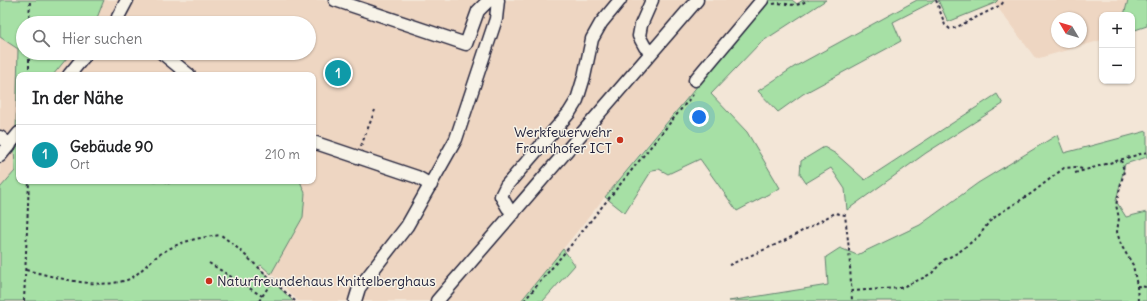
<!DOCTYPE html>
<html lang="de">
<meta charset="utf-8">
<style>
body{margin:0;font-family:Delius,sans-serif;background:#f6f6f6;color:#202124}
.controls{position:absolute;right:12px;top:12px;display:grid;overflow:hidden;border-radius:8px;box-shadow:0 1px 3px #0004}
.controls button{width:36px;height:36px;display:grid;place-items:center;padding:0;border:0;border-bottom:1px solid #e0e0e0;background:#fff;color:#202124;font:20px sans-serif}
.compass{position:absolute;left:1051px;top:12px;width:36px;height:36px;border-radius:50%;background:#fff;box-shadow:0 1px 3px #0004;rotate:308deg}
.you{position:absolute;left:699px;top:117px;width:14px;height:14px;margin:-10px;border:3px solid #fff;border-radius:50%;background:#1a73e8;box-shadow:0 0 0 6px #1a73e833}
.badge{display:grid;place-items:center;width:26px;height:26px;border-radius:50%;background:#111827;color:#fff;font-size:13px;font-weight:700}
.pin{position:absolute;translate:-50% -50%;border:2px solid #fff;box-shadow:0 1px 4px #0006}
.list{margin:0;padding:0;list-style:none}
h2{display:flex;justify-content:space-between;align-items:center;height:52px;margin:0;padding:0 16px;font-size:17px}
h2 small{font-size:13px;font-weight:400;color:#757577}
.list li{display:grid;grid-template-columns:26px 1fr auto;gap:12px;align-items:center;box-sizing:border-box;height:60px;padding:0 16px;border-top:1px solid #e0e0e0}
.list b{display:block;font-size:15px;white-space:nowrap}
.list p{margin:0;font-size:13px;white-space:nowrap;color:#757577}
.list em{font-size:13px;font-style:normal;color:#757577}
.icon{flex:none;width:22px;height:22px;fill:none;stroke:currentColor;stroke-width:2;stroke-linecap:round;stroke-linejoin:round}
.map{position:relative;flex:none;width:1147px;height:301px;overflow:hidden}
.search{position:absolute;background:#fff;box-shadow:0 1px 3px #0004;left:16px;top:16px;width:300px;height:44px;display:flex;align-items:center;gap:10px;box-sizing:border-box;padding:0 14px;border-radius:22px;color:#757577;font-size:15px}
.panel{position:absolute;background:#fff;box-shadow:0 1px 3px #0004;left:16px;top:72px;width:300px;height:112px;border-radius:8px}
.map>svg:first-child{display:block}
.built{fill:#eed6c2;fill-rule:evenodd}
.green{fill:#a6e0a5;stroke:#648170}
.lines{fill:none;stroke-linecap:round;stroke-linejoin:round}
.minor-casing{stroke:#22223b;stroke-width:15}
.path{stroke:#22223b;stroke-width:2;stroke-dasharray:3 3;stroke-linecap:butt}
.minor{stroke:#f7f3e8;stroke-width:12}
.poi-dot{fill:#c8321e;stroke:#f7f3e8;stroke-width:1.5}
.labels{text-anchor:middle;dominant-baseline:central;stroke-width:3;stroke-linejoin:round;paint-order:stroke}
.poi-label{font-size:14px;fill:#22223b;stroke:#f7f3e8;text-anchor:end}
</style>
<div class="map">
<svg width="1147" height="301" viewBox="0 0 1147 301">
<rect width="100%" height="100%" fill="#f3e6d7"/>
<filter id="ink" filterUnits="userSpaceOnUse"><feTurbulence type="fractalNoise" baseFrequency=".025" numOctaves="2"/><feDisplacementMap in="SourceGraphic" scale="8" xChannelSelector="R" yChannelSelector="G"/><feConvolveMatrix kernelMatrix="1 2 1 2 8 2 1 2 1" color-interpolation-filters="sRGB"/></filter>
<g filter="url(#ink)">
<path class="built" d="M104 0H769L642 151 521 301H298L275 277 208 217 165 181H313V75H53L71 53H309V23H95Z
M938 0H1128L1124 15H1102V40L1036 59 995 4 948 22ZM1057 18H1081V42H1057Z
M0 10 19 35 17 130 19 127V141L14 146 15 171 0 188Z"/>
<path class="green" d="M0 0H104L95 23H23V53H71L53 75H19V127L16 130 18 49 0 37Z
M769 0H792L797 4 803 0H826L760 43 711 94 747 132 780 188 737 211 700 159 668 174 659 169 652 170 625 213 605 197Z
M917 0H936L893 22 901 41 803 94 778 112 758 91 794 67Z
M938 0H998L995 3 948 22Z
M1128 0H1147V26L1132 31V15H1124Z
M997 94 1003 104 926 153 847 210 845 189 831 168 806 183 800 174 801 161 824 147 836 154 865 180Z
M1147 131V157L1125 164 1116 201 1126 217 1147 212V301H729L828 285 826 257 840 248 857 255 920 225 978 183 1057 135 1064 153Z
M19 141V181H164L169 184 172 181H300L305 193 303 217 271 274 261 265 258 267 293 301H0V188L15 171 14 146Z
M563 249 575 265 543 301H521Z"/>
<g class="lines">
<defs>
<path id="minor" d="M335 0 466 44 478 11 487 2 491 0
M118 17 127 0
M651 52 645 47 639 36 641 25 652 0
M162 53 189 75
M69 75 87 53
M695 80 762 0
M0 137 10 145
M313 142 417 177 431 185
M0 156 19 133
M514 213 508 208 501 196 506 186 569 113 577 100 584 77 592 39 601 23 620 0
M355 301 359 288 407 226 456 139 496 19 498 0
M437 301 697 0"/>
</defs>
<use href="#minor" class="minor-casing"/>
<path class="path" d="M936 0 945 25 950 29 957 27 1001 5 1005 0
M773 4C787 1 793 10 808 0
M29 23 30 0
M29 53V75
M361 146 375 110
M1121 160 1124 171 1116 205 1119 218 1117 232 1121 245 1133 265 1137 286 1147 287
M1075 173 1147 152
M209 263 262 296
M729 265 784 241 835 213 845 215 849 249 852 301
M26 270C56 277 97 290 127 280 136 277 144 267 151 261 173 243 193 238 221 235L234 245 295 301
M1137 286 1138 301
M851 291 900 288 921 279 932 273 944 260 959 252 979 236 989 222 1000 213 1032 193 1064 168 1076 167 1085 170
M24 301 29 181
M259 301 275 277
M524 301 571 245 695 92"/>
<use href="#minor" class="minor"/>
</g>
</g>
<g class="poi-dot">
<circle cx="620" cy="140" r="4"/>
<circle cx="209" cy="281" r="4"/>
</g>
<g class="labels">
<g class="poi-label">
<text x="612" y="132">Werkfeuerwehr<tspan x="612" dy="16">Fraunhofer ICT</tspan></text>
<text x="217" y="281" text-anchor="start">Naturfreundehaus Knittelberghaus</text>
</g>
</g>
</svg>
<div class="controls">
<button>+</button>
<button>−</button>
</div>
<svg class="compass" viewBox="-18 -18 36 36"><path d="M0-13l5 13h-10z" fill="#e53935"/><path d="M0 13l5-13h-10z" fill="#757577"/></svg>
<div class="you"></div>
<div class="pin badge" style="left:338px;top:73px;background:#0f9aa8">1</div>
<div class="search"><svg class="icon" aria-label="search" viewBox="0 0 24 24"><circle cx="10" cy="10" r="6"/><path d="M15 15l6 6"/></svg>Hier suchen</div>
<section class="panel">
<h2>In der Nähe<small></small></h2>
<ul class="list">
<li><span class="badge" style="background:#0f9aa8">1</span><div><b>Gebäude 90</b><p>Ort</p></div><em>210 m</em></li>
</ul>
</section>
</div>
